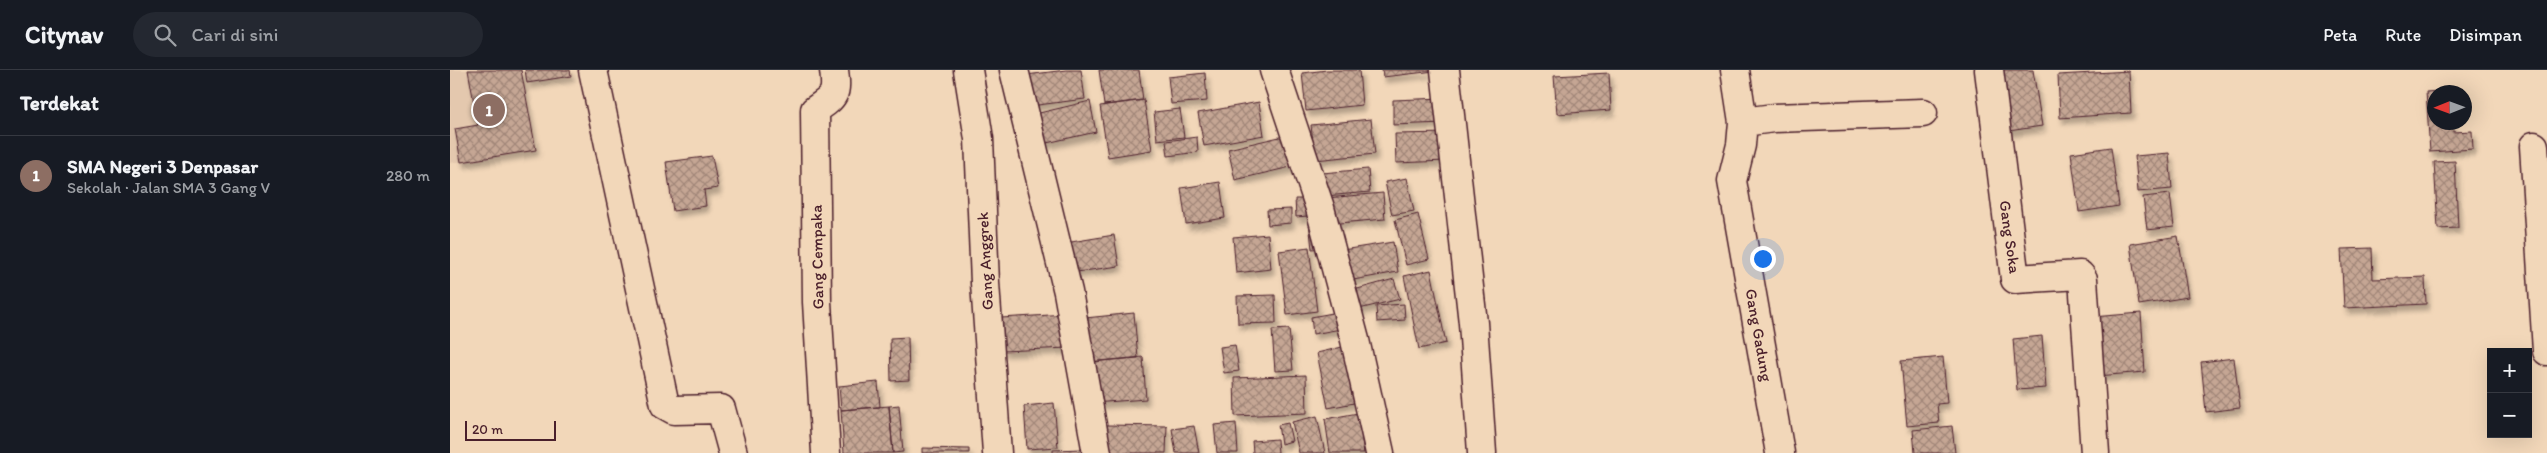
<!DOCTYPE html>
<html lang="id">
<meta charset="utf-8">
<style>
body{margin:0;font-family:Itim,sans-serif;background:#242831;color:#f1f3f6}
.controls{position:absolute;right:15px;bottom:15px;display:grid;overflow:hidden;border-radius:0px;box-shadow:0 5px 20px #0002}
.controls button{width:45px;height:45px;display:grid;place-items:center;padding:0;border:0;border-bottom:1px solid #363941;background:#171b24;color:#f1f3f6;font:25px sans-serif}
.compass{position:absolute;left:1977px;top:15px;width:45px;height:45px;border-radius:50%;background:#171b24;box-shadow:0 5px 20px #0002;rotate:269deg}
.scale{position:absolute;left:15px;bottom:12px;width:91px;box-sizing:border-box;padding-left:5px;border:2px solid #4a1f2b;border-top:0;font-size:14px;line-height:18px;white-space:nowrap;color:#4a1f2b;-webkit-text-stroke:4px #f2d7b9;paint-order:stroke}
.you{position:absolute;left:1312px;top:188px;width:18px;height:18px;margin:-12px;border:4px solid #fff;border-radius:50%;background:#1a73e8;box-shadow:0 0 0 8px #1a73e833}
.badge{display:grid;place-items:center;width:32px;height:32px;border-radius:50%;background:#0b8043;color:#fff;font-size:16px;font-weight:700}
.pin{position:absolute;translate:-50% -50%;border:2px solid #fff;box-shadow:0 1px 5px #0006}
.list{margin:0;padding:0;list-style:none}
h2{display:flex;justify-content:space-between;align-items:center;height:65px;margin:0;padding:0 20px;font-size:21px}
h2 small{font-size:16px;font-weight:400;color:#9ea1a6}
.list li{display:grid;grid-template-columns:32px 1fr auto;gap:15px;align-items:center;box-sizing:border-box;height:80px;padding:0 20px;border-top:1px solid #363941}
.list b{display:block;font-size:19px;white-space:nowrap}
.list p{margin:0;font-size:16px;white-space:nowrap;color:#9ea1a6}
.list em{font-size:16px;font-style:normal;color:#9ea1a6}
.icon{flex:none;width:28px;height:28px;fill:none;stroke:currentColor;stroke-width:2;stroke-linecap:round;stroke-linejoin:round}
.map{position:relative;flex:none;width:2097px;height:383px;overflow:hidden}
header{display:flex;align-items:center;gap:30px;box-sizing:border-box;height:70px;padding:0 25px;background:#171b24;border-bottom:1px solid #363941}
header strong{font-size:24px}
nav{display:flex;gap:28px;margin-inline-start:auto;font-size:18px}
.search{width:350px;height:45px;background:#242831;display:flex;align-items:center;gap:12px;box-sizing:border-box;padding:0 18px;border-radius:28px;color:#9ea1a6;font-size:19px}
main{display:flex}
aside{flex:1;background:#171b24}
.map>svg:first-child{display:block}
.built{fill:#e4c8ae}
.building{fill:url(#building-cross-hatch);stroke:#4a1f2b;filter:url(#shadow)}
.lines{fill:none;stroke-linecap:round;stroke-linejoin:round}
.minor-casing{stroke:#4a1f2b;stroke-width:31}
.minor{stroke:#f2d7b9;stroke-width:28}
.labels{text-anchor:middle;dominant-baseline:central;stroke-width:5;stroke-linejoin:round;paint-order:stroke}
.street-label{font-size:16px;fill:#4a1f2b;stroke:#f2d7b9}
</style>
<header>
<strong>Citynav</strong>
<div class="search"><svg class="icon" aria-label="search" viewBox="0 0 24 24"><circle cx="10" cy="10" r="6"/><path d="M15 15l6 6"/></svg>Cari di sini</div>
<nav><a>Peta</a><a>Rute</a><a>Disimpan</a></nav>
</header>
<main>
<aside>
<h2>Terdekat<small></small></h2>
<ul class="list">
<li><span class="badge" style="background:#8d6e63">1</span><div><b>SMA Negeri 3 Denpasar</b><p>Sekolah · Jalan SMA 3 Gang V</p></div><em>280 m</em></li>
</ul>
</aside>
<div class="map">
<svg width="2097" height="383" viewBox="0 0 2097 383">
<defs>
<pattern id="building-cross-hatch" width="8" height="8" patternUnits="userSpaceOnUse" patternTransform="scale(1.25)"><rect width="8" height="8" fill="#c5a694"/><path d="M0 0l8 8M0 8l8-8" fill="none" stroke="#a28779"/></pattern>
<filter id="shadow"><feDropShadow dx="3" dy="5.5" stdDeviation="2.5" flood-color="#0004"/></filter>
</defs>
<rect width="100%" height="100%" fill="#f2d7b9"/>
<filter id="ink" filterUnits="userSpaceOnUse"><feTurbulence type="fractalNoise" baseFrequency=".02" numOctaves="2"/><feDisplacementMap in="SourceGraphic" scale="10" xChannelSelector="R" yChannelSelector="G"/><feConvolveMatrix kernelMatrix="1 2 1 2 8 2 1 2 1" color-interpolation-filters="sRGB"/></filter>
<g filter="url(#ink)">
<path class="built" d="M0 0H71L86 80 0 93Z"/>
<path class="building" d="M18 0H71L86 80 11 92 5 59 28 55Z
M75 0H120L121 6 77 13Z
M616 0H631L635 29 580 36 576 5Z
M649 0H689L693 30 654 35Z
M877 0H909L912 35 856 41 852 3Z
M932 0H985V1L933 7Z
M1543 0H1583L1592 56 1552 62Z
M1679 1 1681 43 1610 48 1608 5Z
M755 3 757 31 721 34 718 7Z
M1159 3 1161 40 1107 44 1104 6Z
M2000 20V22H1984V52H2002L2003 62 2022 61 2023 79 1980 82 1976 22Z
M993 28 994 53 943 55V30Z
M694 30 702 80 658 87 650 36Z
M640 31 646 62 592 74 585 44Z
M809 32 814 65 754 76 748 43Z
M730 39 734 67 707 70 704 42Z
M921 49 925 84 865 90 861 55Z
M996 63V91L946 93 945 64Z
M838 65 845 96 785 110 778 79Z
M747 67 748 82 718 86 716 71Z
M1661 77 1669 136 1629 142 1621 83Z
M1719 83 1722 119 1688 122 1685 86Z
M262 86 268 118 254 120 256 136 223 141 216 92Z
M2005 91 2008 158 1988 159 1984 92Z
M918 99 920 122 875 126 872 103Z
M957 108 964 141 942 145 935 112Z
M770 112 775 148 736 154 731 118Z
M933 123 935 149 878 154 876 128Z
M1720 124 1724 157 1697 160 1693 127Z
M845 129H858V146L846 147Z
M841 139V153L818 155 817 140Z
M968 144 979 189 956 195 945 150Z
M871 151 875 178 862 179 859 152Z
M818 164 821 199 786 203 783 167Z
M664 165 669 196 620 203 615 173Z
M1728 166 1738 227 1689 235 1680 174Z
M943 172 948 202 892 212 886 181Z
M859 177 867 241 837 245 829 181Z
M1922 178 1923 209 1975 207 1976 234 1894 238 1891 179Z
M981 200 996 273 969 279 954 206Z
M944 209 950 229 905 240 900 221Z
M825 225 826 253 788 254 787 226Z
M954 234 955 250 927 252 926 236Z
M888 242 891 259 863 264 861 247Z
M684 243 688 288 639 292 635 248Z
M1691 243 1695 302 1647 306 1642 247Z
M616 244 618 278 553 281 551 248Z
M839 259 843 300 825 301 822 260Z
M1592 266 1596 318 1567 320 1563 269Z
M458 267 459 310 441 311 440 268Z
M785 275 789 301 774 303 770 277Z
M892 277 904 333 878 338 867 283Z
M693 287 696 329 643 333 639 292Z
M1493 287 1497 333 1487 334 1489 353 1457 356 1451 291Z
M1784 288 1790 338 1756 342 1751 292Z
M856 305 857 343 785 346 784 308Z
M428 312 430 337 391 340 389 316Z
M604 333 608 377 577 379 574 336Z
M449 335 453 382 443 383 439 336Z
M439 336 443 383H394L391 340Z
M908 343 914 383H880L875 349Z
M867 346 875 383H849L842 352Z
M786 353 788 383H767L764 355Z
M838 353 842 371 831 374 828 355Z
M657 355 717 356 716 383H656Z
M744 356 749 383H726L722 359Z
M1502 356 1505 383H1465L1463 360Z
M827 369 828 383H803L802 371Z
M472 378 519 379V383H472Z
M633 379V383H603V380Z"/>
<g class="lines">
<defs>
<path id="minor" d="M143 0 215 335 224 340 271 339 283 383
M518 0 529 69 535 213 547 383
M564 0 618 222 647 383
M824 0 870 138 905 270 930 383
M995 0 1023 253 1032 383
M1285 0 1293 52 1291 75 1282 111 1330 383
M1539 0 1565 209 1630 205 1633 209 1645 383
M1293 52 1324 48 1473 43
M2084 76 2097 281
M376 383 367 232 365 40C385 26 387 25 384 0"/>
</defs>
<use href="#minor" class="minor-casing"/>
<use href="#minor" class="minor"/>
</g>
</g>
<g class="labels">
<g class="street-label">
<text transform="translate(1560 167) rotate(82)">Gang Soka</text>
<text transform="translate(367 187) rotate(-91)">Gang Cempaka</text>
<text transform="translate(535 191) rotate(-93)">Gang Anggrek</text>
<text transform="translate(1309 265) rotate(80)">Gang Gadung</text>
</g>
</g>
</svg>
<div class="controls">
<button>+</button>
<button>−</button>
</div>
<svg class="compass" viewBox="-18 -18 36 36"><path d="M0-13l5 13h-10z" fill="#e53935"/><path d="M0 13l5-13h-10z" fill="#9ea1a6"/></svg>
<div class="scale">20 m</div>
<div class="you"></div>
<div class="pin badge" style="left:39px;top:40px;background:#8d6e63">1</div>
</div>
</main>
